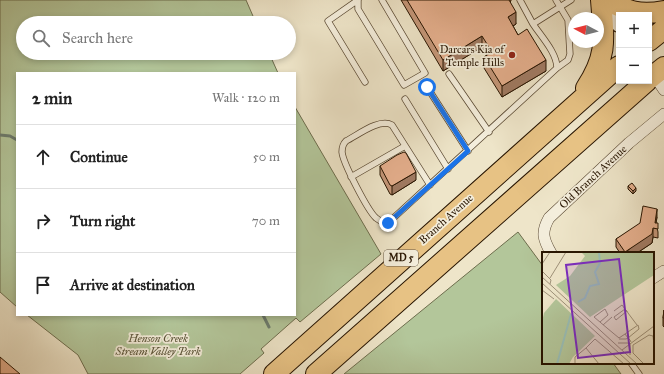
<!DOCTYPE html>
<meta charset="utf-8">
<style>
body{margin:0;font-family:"IM FELL Great Primer",serif;background:#f6f6f6;color:#222}
.controls{position:absolute;right:12px;top:12px;display:grid;overflow:hidden;border-radius:0px;box-shadow:0 2px 6px #0003}
.controls button{width:36px;height:36px;display:grid;place-items:center;padding:0;border:0;border-bottom:1px solid #e0e0e0;background:#fff;color:#222;font:20px sans-serif}
.compass{position:absolute;left:568px;top:12px;width:36px;height:36px;border-radius:50%;background:#fff;box-shadow:0 2px 6px #0003;rotate:277deg}
.stop{position:absolute;width:12px;height:12px;margin:-9px;border:3px solid #1a73e8;border-radius:50%;background:#fff}
.stop.end{background:#1a73e8;border-color:#fff;box-shadow:0 1px 4px #0008}
.list{margin:0;padding:0;list-style:none}
h2{display:flex;justify-content:space-between;align-items:center;height:52px;margin:0;padding:0 16px;font-size:17px}
h2 small{font-size:13px;font-weight:400;color:#767676}
.list li{display:grid;grid-template-columns:26px 1fr auto;gap:12px;align-items:center;box-sizing:border-box;height:64px;padding:0 16px;border-top:1px solid #e0e0e0}
.list b{display:block;font-size:15px;white-space:nowrap}
.list em{font-size:13px;font-style:normal;color:#767676}
.icon{flex:none;width:22px;height:22px;fill:none;stroke:currentColor;stroke-width:2;stroke-linecap:round;stroke-linejoin:round}
.map{position:relative;flex:none;width:664px;height:374px;overflow:hidden}
.search{position:absolute;background:#fff;box-shadow:0 2px 6px #0003;left:16px;top:16px;width:280px;height:44px;display:flex;align-items:center;gap:10px;box-sizing:border-box;padding:0 14px;border-radius:22px;color:#767676;font-size:15px}
.panel{position:absolute;background:#fff;box-shadow:0 2px 6px #0003;left:16px;top:72px;width:280px;height:244px;border-radius:0px}
.map>svg:first-child{display:block}
.green{fill:#b3c69a;stroke:#6d6d4d}
.lines{fill:none;stroke-linecap:round;stroke-linejoin:round}
.stream{stroke:#6b7b6e;stroke-width:3}
.lane-casing{stroke:#594832;stroke-width:7}
.street-casing{stroke:#594832;stroke-width:12}
.secondary-casing{stroke:#271400;stroke-width:18}
.highway-casing{stroke:#271400;stroke-width:22}
.lane{stroke:#f4eedc;stroke-width:5.5}
.street{stroke:#f4eedc;stroke-width:11}
.secondary{stroke:#f4eedc;stroke-width:16}
.highway{stroke:#e7c284;stroke-width:20}
.wall{fill:#c49678;stroke:#271400}
.shaded-wall{fill:#a07a62;stroke:#271400}
.building{fill:#e4ae8c;stroke:#271400}
.route{stroke:#1a73e8;stroke-width:5}
.poi-dot{fill:#8f2418;stroke:#f4eedc;stroke-width:1.5}
.labels{text-anchor:middle;dominant-baseline:central;stroke-width:3.5;stroke-linejoin:round;paint-order:stroke}
.shield{fill:#f4eedc;stroke:#645542;stroke-width:1}
.shield-label{font-size:10px;font-weight:bold;fill:#271400}
.poi-label{font-size:11px;fill:#271400;stroke:#f4eedc;text-anchor:end}
.street-label{font-size:11px;fill:#271400;stroke:#f4eedc}
.park-label{font-size:11px;font-style:italic;fill:#585236;stroke:#f4eedc}
.inset-river{fill:none;stroke:#99bfb8;stroke-width:2}
.inset-road{fill:none;stroke:#9e9179;stroke-width:1}
.view{fill:#7b2cbf;fill-opacity:0.15;stroke:#7b2cbf;stroke-width:2}
.inset-edge{fill:none;stroke:#271400;stroke-width:2}
</style>
<div class="map">
<svg width="664" height="374" viewBox="0 0 664 374">
<rect width="100%" height="100%" fill="#eee5c9"/>
<filter id="stains"><feTurbulence type="fractalNoise" baseFrequency=".005" numOctaves="4"/><feColorMatrix values="0 0 0 0 .2 0 0 0 0 .09 0 0 0 0 .02 0 0 0 .5 -.17"/></filter>
<radialGradient id="worn" r=".72"><stop offset=".6" stop-color="#630" stop-opacity="0"/><stop offset="1" stop-color="#630" stop-opacity=".3"/></radialGradient>
<path class="green" d="M0 0H246L256 23H23V53H269L278 73H17V307L0 292Z
M295 107 381 254 300 322 296 318 261 349 264 353 240 374H88L78 355 27 315H295Z
M518 232 543 266V363H613L621 374H344Z"/>
<g class="lines">
<path class="stream" d="M0 135 10 136 17 140
M263 315 269 327"/>
<defs>
<path id="lane" d="M358 0V9L404 85 425 73 382 0
M358 0 328 21 365 82
M520 0 533 24 571 0
M556 0 568 20 570 54 568 60 557 68
M449 74 489 132
M427 87 468 151
M405 99 448 169
M351 177 405 146
M430 185 392 125C379 118 358 135 346 141 343 144 342 147 342 152 343 163 368 211 376 218 380 221 383 223 388 223L557 68C557 53 541 36 533 24
M631 363 639 374"/>
<path id="street" d="M654 75 664 90
M551 253C543 239 541 232 549 218L629 143 664 114
M653 278 664 271"/>
<path id="secondary" d="M602 0 619 24"/>
<path id="highway" d="M606 0C628 11 639 16 664 11
M649 41 664 29
M649 79 664 67
M586 88C608 55 604 38 601 0
M274 374 619 66
M316 374 647 81"/>
</defs>
<use href="#lane" class="lane-casing"/>
<use href="#street" class="street-casing"/>
<use href="#secondary" class="secondary-casing"/>
<use href="#highway" class="highway-casing"/>
<use href="#lane" class="lane"/>
<use href="#street" class="street"/>
<use href="#secondary" class="secondary"/>
<use href="#highway" class="highway"/>
</g>
<path class="wall" d="M401 0H511V1L510 2 516 24 513 26 518 35 546 71 502 97 484 68V57L487 55 482 47 443 71Z
M380 166 416 180 392 195 390 194 380 175Z
M628 186 636 191 633 194 628 189Z
M657 217 656 223 658 232V238L653 237 652 243 637 253H620L616 247V239Z
M664 310V327L663 326V318Z"/>
<path class="shaded-wall" d="M516 12V24L508 29V17Z
M482 36V47L443 71V60Z
M546 60V71L502 97V86Z
M416 172V180L392 195V186Z
M636 188V191L633 194V191Z
M657 209V217L655 229V223Z
M653 228V237L652 243 637 253H625Z"/>
<path class="building" d="M407 0H509L516 12 508 17 518 35 527 29 546 60 502 86 484 57 492 52 482 36 443 60Z
M404 152 406 153 416 172 392 186 390 185 380 166 397 155Z
M632 183 636 188 633 191 628 186Z
M643 206 657 209 655 223H658V229L653 228 652 234 625 252 616 239 640 223Z
M664 310V318H663Z
M0 357 20 374H0Z"/>
<g class="lines">
<path class="route" d="M388 223 468 151 427 87"/>
</g>
<circle class="poi-dot" cx="512" cy="55" r="4"/>
<g class="labels">
<rect class="shield" x="384" y="250" width="34" height="16" rx="3"/>
<g class="shield-label">
<text x="401" y="258">MD 5</text>
</g>
<g class="poi-label">
<text x="504" y="49">Darcars Kia of<tspan x="504" dy="13">Temple Hills</tspan></text>
</g>
<g class="street-label">
<text transform="translate(593 177) rotate(-43)">Old Branch Avenue</text>
<text transform="translate(446 219) rotate(-42)">Branch Avenue</text>
</g>
<g class="park-label">
<text x="158" y="338">Henson Creek<tspan x="158" dy="13">Stream Valley Park</tspan></text>
</g>
</g>
<g transform="translate(542 252)">
<rect width="112" height="112" fill="#eee5c9"/>
<path d="M39 0H112V23L48 65 14 33 28 24 43 4ZM14 47 53 84 31 105 27 112H0V70L2 61Z" fill="#b3c69a"/>
<path class="inset-river" d="M36 50 43 46 48 34 57 32 53 20 58 11 57 0M15 112 29 62"/>
<path class="inset-road" d="M0 12 8 0M0 19 9 28 8 32M0 25 95 112M8 26 24 0M0 31 89 112M0 38 12 47M72 59 80 53 83 57M85 59 74 68 72 65 83 57 85 59 86 61 95 73M58 70 66 63 63 57 52 65 65 76 77 86 83 82M61 73 70 65M77 87H84L86 86 97 77 96 73 83 82 86 86 88 88 89 90M76 91H88V103M80 98 112 74M33 112V105L44 96M57 112 44 96 53 87 82 112M102 112 91 101V93L107 83 111 84 112 93"/>
<path class="view" d="M77 7 88 100 36 106 24 13Z"/>
<rect width="112" height="112" class="inset-edge"/>
</g>
<rect width="100%" height="100%" filter="url(#stains)"/>
<rect width="100%" height="100%" fill="url(#worn)"/>
</svg>
<div class="controls">
<button>+</button>
<button>−</button>
</div>
<svg class="compass" viewBox="-18 -18 36 36"><path d="M0-13l5 13h-10z" fill="#e53935"/><path d="M0 13l5-13h-10z" fill="#767676"/></svg>
<div class="stop" style="left:427px;top:87px"></div>
<div class="stop end" style="left:388px;top:223px"></div>
<div class="search"><svg class="icon" aria-label="search" viewBox="0 0 24 24"><circle cx="10" cy="10" r="6"/><path d="M15 15l6 6"/></svg>Search here</div>
<section class="panel">
<h2>2 min<small>Walk · 120 m</small></h2>
<ul class="list">
<li><svg class="icon" aria-label="ahead" viewBox="0 0 24 24"><path d="M12 20V5M6 11l6-6 6 6"/></svg><div><b>Continue</b></div><em>50 m</em></li>
<li><svg class="icon" aria-label="right" viewBox="0 0 24 24"><path d="M7 20v-9h11M14 6l5 5-5 5"/></svg><div><b>Turn right</b></div><em>70 m</em></li>
<li><svg class="icon" aria-label="arrive" viewBox="0 0 24 24"><path d="M6 21V4h12l-3 4 3 4H6"/></svg><div><b>Arrive at destination</b></div></li>
</ul>
</section>
</div>
